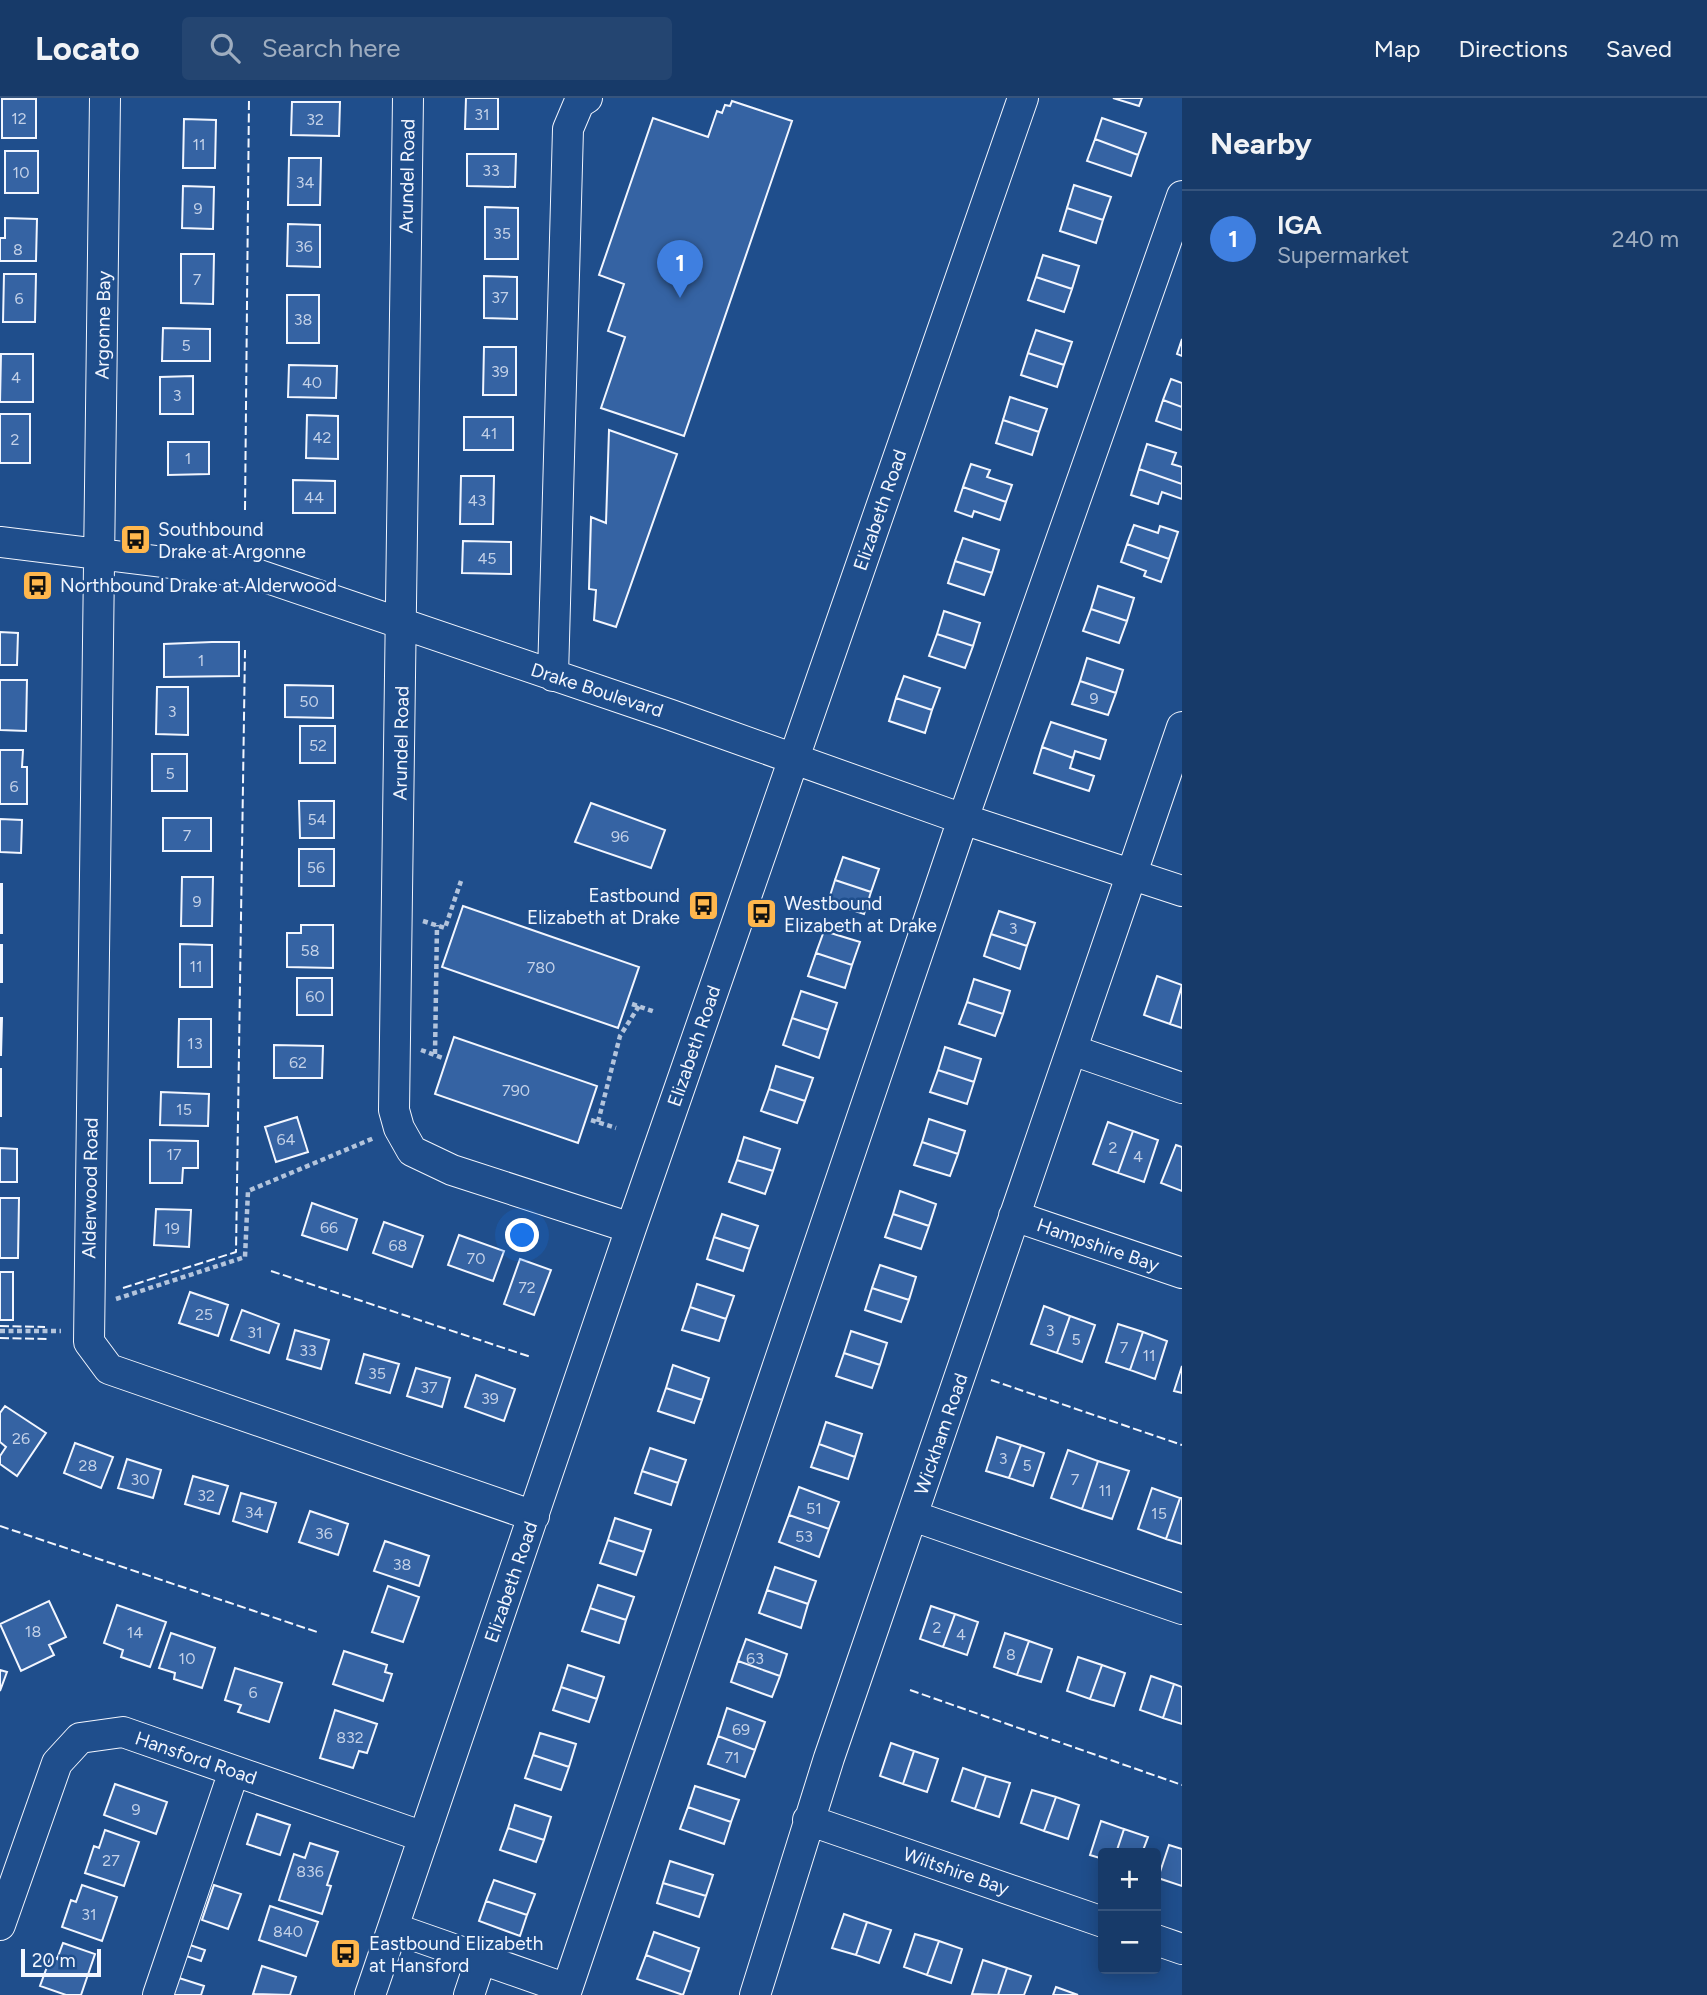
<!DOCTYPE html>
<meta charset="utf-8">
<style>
body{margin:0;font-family:Figtree,sans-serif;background:#244571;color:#f1f3f6}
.controls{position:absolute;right:21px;bottom:21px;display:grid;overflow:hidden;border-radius:7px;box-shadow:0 4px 18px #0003}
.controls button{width:63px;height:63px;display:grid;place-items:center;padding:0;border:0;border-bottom:2px solid #36547d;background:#173a69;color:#f1f3f6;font:35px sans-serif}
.scale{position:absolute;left:21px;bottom:18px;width:80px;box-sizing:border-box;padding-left:7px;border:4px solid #f2f6ff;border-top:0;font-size:19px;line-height:24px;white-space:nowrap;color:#f2f6ff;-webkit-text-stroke:5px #1f4e8c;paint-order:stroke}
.you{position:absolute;left:523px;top:1138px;width:24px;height:24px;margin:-18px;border:5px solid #fff;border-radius:50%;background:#1a73e8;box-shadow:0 0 0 10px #1a73e833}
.badge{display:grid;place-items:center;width:46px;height:46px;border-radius:50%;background:#ffb74d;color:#fff;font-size:23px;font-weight:700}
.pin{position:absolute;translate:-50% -58px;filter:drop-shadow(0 2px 4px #0008)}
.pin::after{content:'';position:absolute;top:37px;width:24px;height:21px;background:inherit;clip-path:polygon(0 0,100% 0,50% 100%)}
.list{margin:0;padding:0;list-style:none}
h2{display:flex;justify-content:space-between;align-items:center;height:91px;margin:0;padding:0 28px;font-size:30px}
h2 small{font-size:23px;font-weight:400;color:#9eadc0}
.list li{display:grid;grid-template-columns:46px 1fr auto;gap:21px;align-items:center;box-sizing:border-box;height:98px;padding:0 28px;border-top:2px solid #36547d}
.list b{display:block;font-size:26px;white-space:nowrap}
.list p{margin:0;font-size:23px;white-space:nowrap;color:#9eadc0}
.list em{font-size:23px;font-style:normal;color:#9eadc0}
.icon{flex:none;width:38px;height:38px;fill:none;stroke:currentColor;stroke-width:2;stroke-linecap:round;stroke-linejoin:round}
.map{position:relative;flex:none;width:1182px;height:1897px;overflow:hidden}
header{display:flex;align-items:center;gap:42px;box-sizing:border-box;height:98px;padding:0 35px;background:#173a69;border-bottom:2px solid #36547d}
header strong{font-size:33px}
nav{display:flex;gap:38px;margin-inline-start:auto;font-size:24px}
.search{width:490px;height:63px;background:#244571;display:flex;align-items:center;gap:18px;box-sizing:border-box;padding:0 24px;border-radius:7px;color:#9eadc0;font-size:26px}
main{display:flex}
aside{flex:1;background:#173a69}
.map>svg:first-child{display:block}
.building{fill:#3563a3;stroke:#f2f6ff;stroke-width:2}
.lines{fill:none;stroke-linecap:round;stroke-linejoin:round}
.minor-casing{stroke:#f2f6ff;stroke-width:32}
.path{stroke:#b3c4dc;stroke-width:4.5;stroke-dasharray:5 3.5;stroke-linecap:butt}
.minor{stroke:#1f4e8c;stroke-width:30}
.fence{stroke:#f2f6ff;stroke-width:2;stroke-dasharray:9 3.5;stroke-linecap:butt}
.labels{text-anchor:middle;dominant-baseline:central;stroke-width:5;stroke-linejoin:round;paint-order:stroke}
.number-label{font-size:16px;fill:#c3d1e8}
.street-label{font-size:19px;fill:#f2f6ff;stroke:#1f4e8c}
.poi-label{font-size:19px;fill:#f2f6ff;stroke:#1f4e8c;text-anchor:start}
</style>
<header>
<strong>Locato</strong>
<div class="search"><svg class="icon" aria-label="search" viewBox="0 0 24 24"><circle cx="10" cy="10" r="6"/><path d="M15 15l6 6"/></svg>Search here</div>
<nav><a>Map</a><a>Directions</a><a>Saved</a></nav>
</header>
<main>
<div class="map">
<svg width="1182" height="1897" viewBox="0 0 1182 1897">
<rect width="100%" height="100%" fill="#1f4e8c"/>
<path class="building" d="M466 0H498V31H465Z
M1113 0H1142L1139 8Z
M2 1H36V40H2Z
M732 3 792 23 684 338 601 310 625 239 608 233 624 186 599 177 653 20 708 39 717 13 722 15 725 7 730 8Z
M292 4H340L339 38 291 37Z
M1102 20 1146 35 1138 57 1095 41Z
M184 21 216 22 215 70H183Z
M1095 41 1138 57 1131 78 1087 63Z
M5 53H38V95H5Z
M467 56H516L515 89 467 88Z
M289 60H321L320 107H288Z
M1074 87 1111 99 1103 122 1067 110Z
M183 88 214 89 213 131 182 130Z
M485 109 518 110V161H485Z
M1067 110 1103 122 1096 145 1060 133Z
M5 120 37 121 36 163H0V140H5Z
M288 126 320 127V169L287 168Z
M181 156H214L213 206 181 205Z
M1043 157 1079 168 1072 191 1036 179Z
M4 176H36L35 224H3Z
M484 178 517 179V221L484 220Z
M1036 179 1072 191 1064 214 1028 202Z
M287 197H319V245H287Z
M163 230 210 231V263H162Z
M1036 232 1072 244 1064 267 1028 255Z
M1182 241V258L1177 256Z
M484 249H516V297H483Z
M1028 255 1064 267 1057 289 1021 277Z
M1 256H33V304H0Z
M289 267 337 268 336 300 288 299Z
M193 278V316H160V279Z
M1171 281 1182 285V309L1163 302Z
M1010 299 1047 311 1039 334 1003 322Z
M1163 302 1182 309V332L1156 323Z
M0 316H30V365H0Z
M307 317 338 318V361L306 360Z
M464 319H513V352H464Z
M1003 322 1039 334 1032 357 996 345Z
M609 332 677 356 616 529 594 522 596 492 589 491 591 419 606 425Z
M168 344H209V376L168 377Z
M1147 346 1176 355 1172 366 1182 369V386L1139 371Z
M971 366 990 372 987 379 1012 387 1006 404 963 389Z
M1139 371 1182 386V401L1162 394 1158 406 1131 397Z
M461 378H494L493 426H460Z
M293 382 335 383V415H293Z
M963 389 1006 404 1000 422 974 413 972 419 955 413Z
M1134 427 1158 435 1160 428 1178 434 1169 461 1127 446Z
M963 440 999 452 992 475 955 463Z
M463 443 511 444V476L462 475Z
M1127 446 1169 461 1161 484 1144 478 1146 473 1121 464Z
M955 463 992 475 984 497 948 485Z
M1098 488 1134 500 1127 523 1091 511Z
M1091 511 1127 523 1119 545 1083 533Z
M944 513 980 525 973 548 937 536Z
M0 534 18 535 17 567H0Z
M937 536 973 548 965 570 929 558Z
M212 544H239V578L164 579V546Z
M1087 560 1123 572 1116 595 1080 583Z
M904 578 940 590 932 612 896 600Z
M0 582H27L26 633 0 632Z
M1080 583 1116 595 1108 617 1072 606Z
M285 587 333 588V620L285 619Z
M157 589H188V637L156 636Z
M896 600 932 612 925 635 889 623Z
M1051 624 1106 642 1100 661 1075 653 1073 660 1042 649Z
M300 628H335V665H300Z
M1042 649 1073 660 1070 670 1094 678 1089 693 1034 675Z
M0 652H23L22 669H27V706H0Z
M152 656H187V693H152Z
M299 703H334V740H300Z
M591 705 665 732 651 770 575 744Z
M163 720H211V753H163Z
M0 721 22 722 21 755 0 754Z
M299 751H334V788H299Z
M843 759 879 771 871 794 835 782Z
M182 779H213L212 828H181Z
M835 782 871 794 864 816 828 804Z
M0 786H2V835H0Z
M463 808 639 869 618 930 442 869Z
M999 813 1035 825 1027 848 991 836Z
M301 827H333V870L287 869V835H301Z
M824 833 860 844 852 867 816 855Z
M991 836 1027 848 1020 871 984 858Z
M180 846 212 847V889H180Z
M0 847H2V884H0Z
M816 855 852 867 845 890 808 878Z
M1157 878 1182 887 1170 926 1144 917Z
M297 880H332V917H297Z
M974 881 1010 893 1003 916 967 904Z
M1182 888V930L1170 926Z
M801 893 837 905 828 932 792 920Z
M967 904 1003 916 995 938 959 926Z
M0 920H2L1 957H0Z
M792 920 828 932 819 960 783 947Z
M179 921H211V969H178Z
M454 939 597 988 578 1045 435 996Z
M274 947 323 948 322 980H274Z
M945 949 981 961 974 984 938 972Z
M776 968 813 980 805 1003 769 991Z
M0 971H1V1018H0Z
M938 972 974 984 967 1006 930 994Z
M769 991 805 1003 797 1025 761 1013Z
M161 994 209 996 208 1028 160 1027Z
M297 1019 308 1054 276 1064 265 1029Z
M929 1021 965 1033 958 1056 922 1044Z
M1108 1024 1133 1033 1118 1075 1093 1066Z
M1133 1033 1158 1042 1144 1084 1118 1075Z
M744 1039 780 1051 773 1073 737 1062Z
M150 1042 198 1043V1070H183L182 1085H150Z
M922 1044 958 1056 950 1078 914 1067Z
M1176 1047 1182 1049V1093L1161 1085Z
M0 1050 17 1051V1084H0Z
M737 1062 773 1073 765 1096 729 1084Z
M900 1093 936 1106 929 1128 893 1116Z
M0 1100H19L18 1160H0Z
M312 1105 357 1121 347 1152 302 1137Z
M156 1111 191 1112 189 1149 154 1147Z
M722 1116 758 1128 750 1151 714 1139Z
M893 1116 929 1128 921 1151 885 1139Z
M384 1124 423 1138 412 1169 373 1155Z
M459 1137 504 1153 493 1183 448 1167Z
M714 1139 750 1151 743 1173 707 1161Z
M520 1161 551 1172 534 1217 504 1206Z
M880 1167 916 1179 909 1202 872 1190Z
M0 1174H13V1222H0Z
M697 1186 734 1198 726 1221 690 1209Z
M872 1190 909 1202 901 1224 865 1212Z
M190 1194 228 1207 218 1238 179 1225Z
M1044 1208 1070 1218 1057 1255 1031 1246Z
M690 1209 726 1221 719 1243 682 1232Z
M242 1212 279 1226 269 1255 231 1242Z
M1070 1218 1095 1227 1082 1264 1057 1255Z
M1118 1226 1143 1234 1130 1272 1106 1264Z
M295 1232 329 1242 321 1271 287 1261Z
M851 1233 887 1245 880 1267 844 1255Z
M1143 1234 1167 1243 1155 1281 1130 1272Z
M844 1255 880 1267 872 1290 836 1278Z
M364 1256 399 1266 390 1295 356 1285Z
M673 1267 709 1280 702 1302 666 1290Z
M1182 1268V1295L1174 1293Z
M416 1270 450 1280 442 1309 407 1298Z
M476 1277 515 1291 504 1323 465 1309Z
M666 1290 702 1302 694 1325 658 1313Z
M5 1308 46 1335 17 1378 0 1366V1358L6 1349 0 1344V1315Z
M826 1324 862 1336 855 1359 819 1346Z
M997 1339 1021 1347 1009 1380 986 1373Z
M75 1345 113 1359 101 1390 64 1375Z
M819 1346 855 1359 848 1381 811 1369Z
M1021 1347 1044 1355 1033 1388 1009 1380Z
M650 1350 686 1362 678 1385 642 1373Z
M1068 1352 1098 1363 1082 1411 1051 1400Z
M127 1361 161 1372 153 1400 118 1390Z
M1098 1363 1129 1373 1112 1421 1082 1411Z
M642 1373 678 1385 671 1407 635 1395Z
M193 1378 228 1388 219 1416 185 1406Z
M799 1389 839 1404 829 1431 789 1417Z
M1152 1390 1180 1400 1166 1441 1138 1431Z
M241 1395 276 1405 267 1434 233 1423Z
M1180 1400H1182V1446L1166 1441Z
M310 1413 348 1426 338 1457 299 1444Z
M789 1417 829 1431 819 1459 779 1444Z
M615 1420 651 1432 644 1454 608 1442Z
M608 1442 644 1454 636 1477 600 1465Z
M385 1443 429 1458 419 1488 374 1473Z
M775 1469 816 1483 808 1506 767 1492Z
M598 1487 634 1499 626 1522 590 1510Z
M388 1488 419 1499 403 1544 372 1534Z
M767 1492 808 1506 801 1530 759 1515Z
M49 1503 66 1539 49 1547 54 1557 21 1573 0 1526Z
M117 1507 166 1524 150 1569 121 1559 123 1552 104 1545Z
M931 1508 955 1516 943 1549 920 1541Z
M590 1510 626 1522 619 1545 582 1533Z
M955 1516 978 1524 967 1557 943 1549Z
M171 1535 215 1550 202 1590 174 1581 175 1575 159 1570Z
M1005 1535 1029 1543 1017 1577 994 1569Z
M746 1541 787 1556 780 1578 738 1563Z
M1029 1543 1052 1551 1041 1584 1017 1577Z
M344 1553 387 1567 385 1574 392 1576 383 1603 333 1586Z
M1078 1559 1102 1567 1090 1601 1067 1593Z
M738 1563 780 1578 772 1599 731 1584Z
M568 1567 604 1579 597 1601 561 1589Z
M1102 1567 1125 1575 1114 1608 1090 1601Z
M235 1570 282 1585 269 1624 238 1614 241 1607 225 1602Z
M0 1572 7 1574 0 1593Z
M1151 1578 1174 1586 1163 1620 1140 1612Z
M1174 1586 1182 1589V1626L1163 1620Z
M561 1589 597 1601 589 1624 553 1612Z
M727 1610 765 1624 755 1652 718 1638Z
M335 1612 377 1626 367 1655 359 1653 353 1670 320 1660Z
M540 1635 576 1646 569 1669 533 1657Z
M718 1638 755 1652 745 1679 708 1666Z
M891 1645 914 1653 903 1686 880 1678Z
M914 1653 938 1661 927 1694 903 1686Z
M533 1657 569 1669 561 1692 525 1680Z
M963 1670 986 1678 975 1711 952 1703Z
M986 1678 1010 1685 999 1719 975 1711Z
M115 1686 167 1704 156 1736 104 1717Z
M695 1688 739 1702 731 1724 688 1709Z
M1032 1692 1056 1699 1044 1733 1021 1725Z
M1056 1699 1079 1707 1068 1741 1044 1733Z
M515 1707 551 1719 544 1742 508 1730Z
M688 1709 731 1724 724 1746 680 1731Z
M257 1716 290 1727 280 1757 247 1746Z
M1101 1723 1124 1731 1116 1755H1103V1761L1090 1757Z
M508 1730 544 1742 536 1764 500 1752Z
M1124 1731 1148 1739 1142 1755H1116Z
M105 1732 139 1744 124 1788 85 1775 94 1748 99 1750Z
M310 1745 338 1754 327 1787 331 1788 322 1816 279 1802 294 1756 305 1760Z
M1169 1747 1182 1751V1788L1158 1780Z
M670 1763 713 1777 706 1798 663 1785Z
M494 1782 535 1796 527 1817 486 1803Z
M663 1785 706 1798 699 1819 657 1805Z
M82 1787 117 1799 102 1843 62 1829 71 1802 76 1804Z
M214 1787 241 1796 228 1831 202 1822Z
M486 1803 527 1817 520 1838 479 1823Z
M270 1808 318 1824 306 1858 259 1842Z
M844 1816 867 1824 856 1857 832 1850Z
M867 1824 891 1832 879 1865 856 1857Z
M654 1834 699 1850 691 1874 646 1857Z
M915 1836 939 1843 927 1877 904 1869Z
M939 1843 962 1851 951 1885 927 1877Z
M63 1845 95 1856 81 1897H66L40 1888 51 1858 57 1861Z
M187 1846 205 1852 201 1863 183 1857Z
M646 1857 691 1874 683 1897 637 1881Z
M983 1862 1007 1870 998 1897 972 1896Z
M262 1868 296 1879 290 1897 253 1896Z
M1007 1870 1031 1878 1024 1897H998Z
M179 1880 204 1888 201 1897H173Z
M1056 1889 1078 1897H1053Z"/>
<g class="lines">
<defs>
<path id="minor" d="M105 0 89 1244 109 1271 534 1418
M408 0 394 1012 399 1030 412 1053 452 1072 631 1130
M0 444 253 475 671 617 963 721 1182 793
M553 578 568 31 579 5 587 0
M1072 952 1182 990
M1014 1118 1182 1175
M913 1418 1182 1511
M808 1722 1103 1824
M0 1827 57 1665 80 1640 123 1634 424 1739
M393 1830 567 1891 963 721 1182 98
M1156 1842 1182 1851
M158 1897 234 1673
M370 1897 631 1130 1023 0
M469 1897 481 1861
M755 1897 829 1660 1182 629"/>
</defs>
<use href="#minor" class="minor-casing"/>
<path class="path" d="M423 823 445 830 461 783
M632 906 655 914
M421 952 443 960
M435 956 437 827
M591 1022 616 1030
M598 1024 620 938 639 908
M116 1201 245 1159 248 1093 374 1040
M0 1233H61"/>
<use href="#minor" class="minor"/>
<path class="fence" d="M245 412 249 0
M271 1173 531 1259
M123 1190 236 1154 245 552
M0 1228 45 1229
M0 1240 47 1241
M991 1282 1182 1347
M0 1428 317 1534
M910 1592 1182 1687"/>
</g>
<defs>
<symbol id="bus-square" viewBox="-11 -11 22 22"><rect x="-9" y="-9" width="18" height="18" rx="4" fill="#ffb74d" stroke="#1f4e8c"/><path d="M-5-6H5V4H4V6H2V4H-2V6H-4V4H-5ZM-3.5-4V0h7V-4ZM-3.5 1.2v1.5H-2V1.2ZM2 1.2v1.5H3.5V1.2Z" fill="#111"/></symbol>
</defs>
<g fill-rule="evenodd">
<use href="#bus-square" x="118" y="424" width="35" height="35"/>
<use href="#bus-square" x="20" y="470" width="35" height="35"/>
<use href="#bus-square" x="686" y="790" width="35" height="35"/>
<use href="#bus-square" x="744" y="798" width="35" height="35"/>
<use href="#bus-square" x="328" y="1838" width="35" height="35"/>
</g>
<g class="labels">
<g class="number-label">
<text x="482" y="16">31</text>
<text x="19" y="20">12</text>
<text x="315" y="21">32</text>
<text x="199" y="46">11</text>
<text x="491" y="72">33</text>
<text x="21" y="74">10</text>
<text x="305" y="84">34</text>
<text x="198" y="110">9</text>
<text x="502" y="135">35</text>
<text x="304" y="148">36</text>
<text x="18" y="151">8</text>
<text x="197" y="181">7</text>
<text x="500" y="199">37</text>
<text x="19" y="200">6</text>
<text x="303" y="221">38</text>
<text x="186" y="247">5</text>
<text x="500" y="273">39</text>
<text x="16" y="279">4</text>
<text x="312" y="284">40</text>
<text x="177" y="297">3</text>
<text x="489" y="335">41</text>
<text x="322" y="339">42</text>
<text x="15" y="341">2</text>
<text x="188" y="360">1</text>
<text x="314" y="399">44</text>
<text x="477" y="402">43</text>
<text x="487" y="460">45</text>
<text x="201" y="562">1</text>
<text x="1094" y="600">9</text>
<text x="309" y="603">50</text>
<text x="172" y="613">3</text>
<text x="318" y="647">52</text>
<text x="170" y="675">5</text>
<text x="14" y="688">6</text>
<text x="317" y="721">54</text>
<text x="187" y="737">7</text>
<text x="620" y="738">96</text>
<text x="316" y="769">56</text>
<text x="197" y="803">9</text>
<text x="1013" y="830">3</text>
<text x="310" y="852">58</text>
<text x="196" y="868">11</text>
<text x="541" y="869">780</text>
<text x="315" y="898">60</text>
<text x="195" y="945">13</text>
<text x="298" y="964">62</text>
<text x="516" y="992">790</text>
<text x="184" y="1011">15</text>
<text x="286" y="1041">64</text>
<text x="1113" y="1049">2</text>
<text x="174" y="1056">17</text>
<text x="1138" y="1058">4</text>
<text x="329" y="1129">66</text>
<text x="172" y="1130">19</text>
<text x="398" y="1147">68</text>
<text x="476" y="1160">70</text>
<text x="527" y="1189">72</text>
<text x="204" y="1216">25</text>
<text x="1050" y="1232">3</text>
<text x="255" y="1234">31</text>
<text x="1076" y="1241">5</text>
<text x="1124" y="1249">7</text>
<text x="308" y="1252">33</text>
<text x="1149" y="1257">11</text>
<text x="377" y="1275">35</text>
<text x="429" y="1289">37</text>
<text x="490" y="1300">39</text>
<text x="21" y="1340">26</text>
<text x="1003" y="1360">3</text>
<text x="88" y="1367">28</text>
<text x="1027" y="1367">5</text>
<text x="140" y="1381">30</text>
<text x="1075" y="1381">7</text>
<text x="1105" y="1392">11</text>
<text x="206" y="1397">32</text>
<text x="814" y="1410">51</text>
<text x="254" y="1414">34</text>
<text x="1159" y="1415">15</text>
<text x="324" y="1435">36</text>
<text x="804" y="1438">53</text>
<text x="402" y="1466">38</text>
<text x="937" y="1529">2</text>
<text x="33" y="1533">18</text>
<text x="135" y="1534">14</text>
<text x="961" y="1536">4</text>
<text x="1011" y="1556">8</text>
<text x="187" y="1560">10</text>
<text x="755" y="1560">63</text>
<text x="253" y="1594">6</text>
<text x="741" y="1631">69</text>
<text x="350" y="1639">832</text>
<text x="732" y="1659">71</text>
<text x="136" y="1711">9</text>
<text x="111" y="1762">27</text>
<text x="310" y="1773">836</text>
<text x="89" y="1816">31</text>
<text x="288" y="1833">840</text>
</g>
<g class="street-label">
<text transform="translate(407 78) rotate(-89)">Arundel Road</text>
<text transform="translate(103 227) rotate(-89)">Argonne Bay</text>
<text transform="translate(880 412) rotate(-71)">Elizabeth Road</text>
<text transform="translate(597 592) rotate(18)">Drake Boulevard</text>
<text transform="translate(401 645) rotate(-89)">Arundel Road</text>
<text transform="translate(694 948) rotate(-71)">Elizabeth Road</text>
<text transform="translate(90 1090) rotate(-89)">Alderwood Road</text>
<text transform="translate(1098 1147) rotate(19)">Hampshire Bay</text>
<text transform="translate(941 1336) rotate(-71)">Wickham Road</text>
<text transform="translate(511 1484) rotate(-71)">Elizabeth Road</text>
<text transform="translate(196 1660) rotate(19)">Hansford Road</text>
<text transform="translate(956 1773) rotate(19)">Wiltshire Bay</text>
</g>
<g class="poi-label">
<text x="158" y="431">Southbound<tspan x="158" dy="22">Drake at Argonne</tspan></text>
<text x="60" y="487">Northbound Drake at Alderwood</text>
<text x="680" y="797" text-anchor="end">Eastbound<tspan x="680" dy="22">Elizabeth at Drake</tspan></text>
<text x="784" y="805">Westbound<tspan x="784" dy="22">Elizabeth at Drake</tspan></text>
<text x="369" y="1845">Eastbound Elizabeth<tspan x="369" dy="22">at Hansford</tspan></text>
</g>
</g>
</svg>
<div class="controls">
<button>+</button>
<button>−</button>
</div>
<div class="scale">20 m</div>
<div class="you"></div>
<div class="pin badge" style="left:680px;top:200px;background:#3f7fe0">1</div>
</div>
<aside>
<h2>Nearby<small></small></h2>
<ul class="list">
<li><span class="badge" style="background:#3f7fe0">1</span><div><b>IGA</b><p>Supermarket</p></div><em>240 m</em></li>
</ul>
</aside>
</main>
